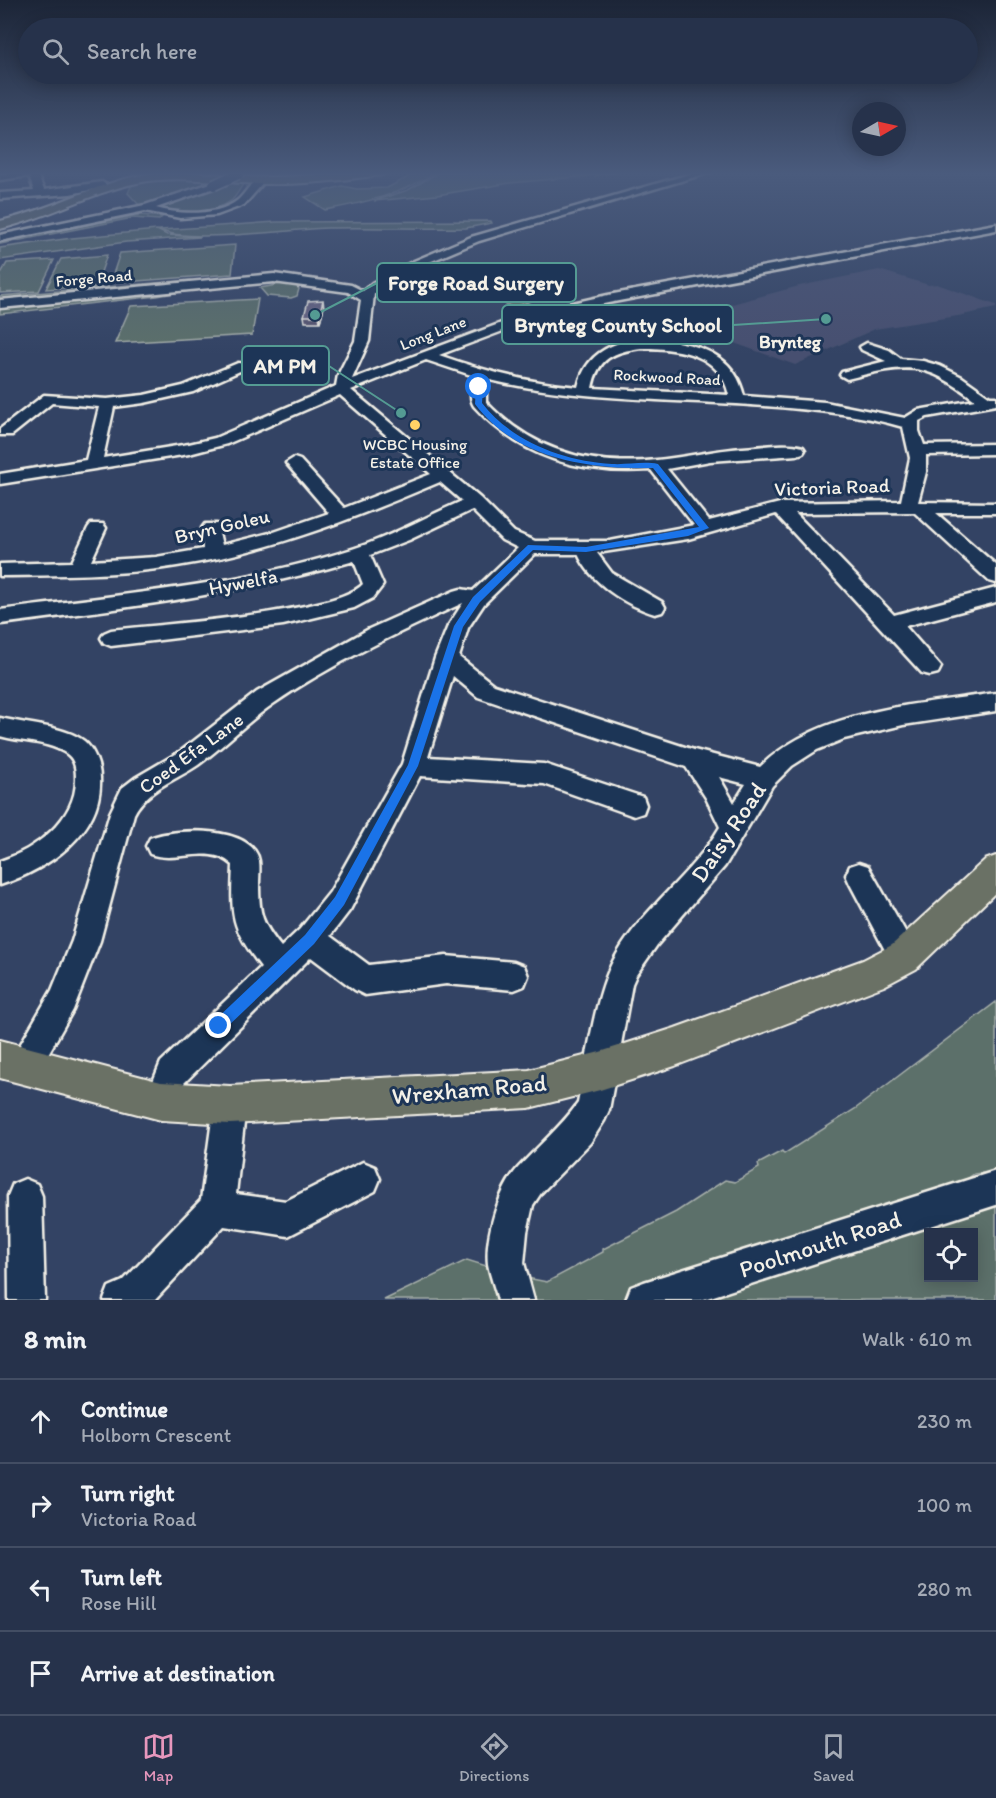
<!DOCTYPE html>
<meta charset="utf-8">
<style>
body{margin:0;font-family:Itim,sans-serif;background:#2e3a52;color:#f1f3f6}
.controls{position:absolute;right:18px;bottom:18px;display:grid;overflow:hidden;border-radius:0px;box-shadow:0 3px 15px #0003}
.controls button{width:54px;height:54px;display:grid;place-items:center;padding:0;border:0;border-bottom:2px solid #424d63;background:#26324b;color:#f1f3f6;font:30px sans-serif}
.compass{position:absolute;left:852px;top:102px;width:54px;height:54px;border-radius:50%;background:#26324b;box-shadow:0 3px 15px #0003;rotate:81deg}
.stop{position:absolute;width:18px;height:18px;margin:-14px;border:4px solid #1a73e8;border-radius:50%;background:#fff}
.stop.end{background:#1a73e8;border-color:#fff;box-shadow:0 2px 6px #0008}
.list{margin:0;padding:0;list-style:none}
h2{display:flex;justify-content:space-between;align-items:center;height:78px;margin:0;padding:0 24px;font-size:26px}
h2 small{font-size:20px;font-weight:400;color:#a4aab5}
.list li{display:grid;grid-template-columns:39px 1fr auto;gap:18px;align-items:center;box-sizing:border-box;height:84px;padding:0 24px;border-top:2px solid #424d63}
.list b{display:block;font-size:22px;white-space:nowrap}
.list p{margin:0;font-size:20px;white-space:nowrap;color:#a4aab5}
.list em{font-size:20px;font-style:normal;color:#a4aab5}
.icon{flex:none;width:33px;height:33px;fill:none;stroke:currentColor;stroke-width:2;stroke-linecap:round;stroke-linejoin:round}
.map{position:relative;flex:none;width:996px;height:1300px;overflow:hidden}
.search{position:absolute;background:#26324b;box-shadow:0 3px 15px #0003;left:18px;right:18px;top:18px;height:66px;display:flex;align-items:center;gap:15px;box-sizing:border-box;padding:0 21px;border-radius:33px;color:#a4aab5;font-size:22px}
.sheet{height:414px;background:#26324b}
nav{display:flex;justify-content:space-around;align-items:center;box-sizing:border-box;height:84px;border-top:2px solid #424d63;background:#26324b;font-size:16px;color:#a4aab5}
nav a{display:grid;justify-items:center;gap:3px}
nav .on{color:#e797bd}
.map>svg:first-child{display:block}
.built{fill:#46506f}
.green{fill:#5b6f6b;stroke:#a8b0aa;stroke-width:1.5;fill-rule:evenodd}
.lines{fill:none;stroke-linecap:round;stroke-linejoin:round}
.stream{stroke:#8c9fb1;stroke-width:2}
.minor-casing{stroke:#f4f1e8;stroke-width:5}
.major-casing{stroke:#f4f1e8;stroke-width:4}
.minor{fill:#1d3557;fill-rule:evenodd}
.major{fill:#6b7165;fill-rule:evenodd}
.minor-bridge-casing{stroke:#f4f1e8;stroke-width:13;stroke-linecap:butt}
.minor-bridge{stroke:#1d3557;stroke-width:10}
.wall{fill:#585570;stroke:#f4f1e8;stroke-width:1.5}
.shaded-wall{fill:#47455b;stroke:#f4f1e8;stroke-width:1.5}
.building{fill:#666382;stroke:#f4f1e8;stroke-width:1.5}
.route{fill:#1a73e8}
.poi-dot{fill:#ffd166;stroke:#1d3557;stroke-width:2}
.labels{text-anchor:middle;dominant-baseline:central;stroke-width:6;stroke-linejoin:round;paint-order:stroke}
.far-street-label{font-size:16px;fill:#f4f1e8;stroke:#1d3557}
.far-poi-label{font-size:16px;fill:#f4f1e8;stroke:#1d3557}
.far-quarter-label{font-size:18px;font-weight:bold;fill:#f4f1e8;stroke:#1d3557}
.street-label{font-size:20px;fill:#f4f1e8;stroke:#1d3557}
.near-street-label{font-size:24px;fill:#f4f1e8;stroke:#1d3557}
.leader{fill:none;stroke:#549b93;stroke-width:2}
.callout-dot{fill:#549b93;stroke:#1d3557;stroke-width:2}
.callout{fill:#1d3557;stroke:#549b93;stroke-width:2}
.callout-label{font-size:21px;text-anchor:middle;font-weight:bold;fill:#f4f1e8}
</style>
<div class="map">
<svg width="996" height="1300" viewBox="0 0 996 1300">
<rect width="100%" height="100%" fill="#334364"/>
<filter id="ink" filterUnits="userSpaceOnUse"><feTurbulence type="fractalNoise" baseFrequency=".0167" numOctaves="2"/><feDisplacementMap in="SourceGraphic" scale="12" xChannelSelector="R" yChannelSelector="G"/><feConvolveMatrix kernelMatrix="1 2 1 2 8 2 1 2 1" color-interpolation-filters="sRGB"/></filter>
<g filter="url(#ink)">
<path class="built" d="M879 270 929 285 937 284 996 305V308L958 316 875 329 795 365 709 334 713 329 727 327 722 320 706 311 799 286Z"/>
<path class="green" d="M418 172H436C403 194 364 203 325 210L305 197 342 186 357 189 387 188Z
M440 172H620L600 175 510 183 437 195 374 201 408 190Z
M172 179 210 182 137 206 139 205 128 193 132 184Z
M227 182 243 184C240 189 236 196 232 200 213 215 181 213 159 208Z
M140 215 162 217 159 220 133 218 0 244V241Z
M491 221 492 223 466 228C420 229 374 227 328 228 293 229 185 244 160 230L276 222Z
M157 230 167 235 200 237 126 242 0 260V248L72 238Z
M235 245 232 274 110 283 120 253Z
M107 255 96 286 46 289 61 259Z
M54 260 39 291 0 293V275L7 263Z
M537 272 566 287 513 308 483 291Z
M190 280 195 281 0 300V296Z
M282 284H294L299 289 297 296 291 298 267 296 260 288Z
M198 289 157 296 0 314V308Z
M258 299 252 335 115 343 131 306Z
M996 1002V1171L974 1174 960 1184 996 1194V1300H384L467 1260 522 1277 547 1282 603 1252V1249L676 1212 725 1180 735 1182 759 1168 758 1164 782 1151 784 1154 855 1109ZM928 1232H974V1278H928Z"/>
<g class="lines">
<path class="stream" d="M128 178 138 172"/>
<defs>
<path id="minor" d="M21 172H36L44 190 102 182 111 188 106 191 100 188 70 194 0 199V193L34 191 29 176 0 180V174Z
M697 172H711L479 241 422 265 374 294 369 341 352 379 528 313 608 295 996 224V230L608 303 532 320 439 355C484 371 530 383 578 387 587 346 627 335 665 340 676 324 690 312 710 312L715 313 723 322C713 333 704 329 691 327L677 342C710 348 736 361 744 396L825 402 905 418 918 410 975 400C923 360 907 364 847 379L840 375 842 372 886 361 862 350 860 347 867 343 889 350 901 359 923 361 940 366 962 377 990 397H996V405L927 417 919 421V431L924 445 996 444V454L926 455V472L918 502 996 503V513H936L996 565V583L989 581 914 512 795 513 894 615 996 588V602L905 626 941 667 938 673 930 675 922 673 776 514 688 539 597 553 612 573 662 602 665 607 662 612 655 614C625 605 591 583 578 554H535L484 604 468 628 459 657 494 685 694 750 760 767C821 708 916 705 996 693V711L903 725 844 739 817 750 792 766 772 786 725 866 657 945 636 975 632 984 609 1110 604 1121 590 1143 541 1193 533 1205 527 1232 524 1263 534 1300H498C495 1288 490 1276 488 1264 485 1236 499 1189 518 1168 538 1146 561 1127 578 1103 587 1060 595 990 617 954 645 906 692 875 720 827L706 798 686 767 478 697 453 676 428 757 544 764 643 797 646 805 643 813 634 816 544 784 420 776 350 910 330 936 369 965 446 956 514 962 524 966 528 976 524 986 514 990 446 984 365 995 355 990 311 957 184 1083 172 1112 161 1117 150 1112 145 1101 161 1062 261 967C230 926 231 915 233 865 210 843 176 864 150 854L146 846 150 838C174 828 253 825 259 861 260 868 259 877 259 884 259 915 262 923 281 947L300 929 330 892 402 764 435 658 448 626 463 603C399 632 331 664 273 704 247 722 224 746 198 765 176 780 147 789 134 814L100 941 73 1010 35 1077 24 1082 13 1077 8 1066 52 990 72 941 110 813 122 788 135 778 181 751 257 692 369 629 454 591 461 589 473 591 518 548 502 540 472 510 409 540 370 555 383 585 373 598 354 608 283 625 111 646 104 643 101 638 104 633 111 630C157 625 337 613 363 584L354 561C238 595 119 609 0 624V610C122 594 250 585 367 544 399 532 430 515 462 501L440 482C355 518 270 552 177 566 119 576 59 575 0 576V564L72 562 88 528 91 524H103L106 528 91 561 156 557 203 549 202 528 205 524H217L222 545 274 532 329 513 286 463 294 458 300 460 344 508 431 474 340 395 227 444 189 454 0 484V474L86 460 99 407 52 403 12 435H0V429L44 395 107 399 144 395 183 386 238 363 267 366 274 370 267 374 240 371 193 392 144 403 114 407 103 458 189 444 215 438 336 386 338 375 355 341 361 300 348 292 274 282 0 308V300L274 274 351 285 363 291 372 283 414 261 471 237ZM641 348C678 348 720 353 729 395L592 388C598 358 613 352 641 348ZM426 360 477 377C472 386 468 397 474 406 521 458 581 475 651 470L694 525 610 541H535L514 532 480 498 351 390ZM490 380C592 404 696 398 799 409 834 412 869 417 903 427L910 458 901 501 780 503 709 521 667 469 710 461 797 455 803 453 805 450 803 447C785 442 762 447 743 448 714 450 686 457 657 460 592 467 532 451 486 402V387ZM719 777 746 784 734 803Z
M257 179 265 181 244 205 217 215 180 218 145 211 0 241V235L145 205 214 182 217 183V187L156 208C180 215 218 216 238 200 245 194 249 185 257 179Z
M0 718C24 724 65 726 84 741 94 749 100 766 100 778 103 834 46 870 0 885V861C35 850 77 819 76 778 76 769 75 760 67 754 49 741 20 742 0 736Z
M859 863 868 866 914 947 918 957 914 967 904 971 894 967 850 884 846 875 850 866Z
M230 1089 241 1094 246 1105 236 1194 286 1201 363 1162 375 1167 380 1179 375 1191 288 1236 224 1226 155 1300H104L109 1287 123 1281 201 1200 214 1105 219 1094Z
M996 1171V1205L701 1300H626L631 1287 644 1282Z
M25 1179 37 1184 42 1196 45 1300H9L8 1196 13 1184Z"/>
<path id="major" d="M354 172H388L382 175C343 180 303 185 263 184 225 183 186 176 148 181 97 189 51 217 0 229V221C51 210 97 182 148 174 182 169 216 175 249 177 284 178 319 175 354 172Z
M996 856V892L916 969 884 986 675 1066 600 1090 529 1108 230 1124 161 1120 0 1078V1040L161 1082 230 1086 529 1070 600 1052 675 1028 863 960 892 945 985 860Z"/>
</defs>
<use href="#minor" class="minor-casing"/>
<use href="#major" class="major-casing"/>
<use href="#minor" class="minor"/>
<use href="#major" class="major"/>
<defs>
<path id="minor-bridge" d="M214 185 238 174"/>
</defs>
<use href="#minor-bridge" class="minor-bridge-casing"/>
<use href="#minor-bridge" class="minor-bridge"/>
</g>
<path class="wall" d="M324 307 320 322H305L304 316Z"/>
<path class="shaded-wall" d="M323 300 324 307 320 322 319 316Z"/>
<path class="building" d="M323 300 319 316H304L308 301Z"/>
</g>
<linearGradient id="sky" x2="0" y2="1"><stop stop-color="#1c2537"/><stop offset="0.49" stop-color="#4a5b7d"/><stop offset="1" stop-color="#4a5b7d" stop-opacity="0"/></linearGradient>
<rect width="996" height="354" fill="url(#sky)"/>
<path class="route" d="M479 385 483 387 482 403C512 442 564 461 612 464 627 465 643 461 658 464L709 528 688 536 586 552 533 550 480 602 463 627 418 766 344 905 314 944 224 1030 219 1033 214 1030 212 1026 214 1021 305 935 335 897 408 765 454 626 473 597 528 545 586 547 699 527 653 468C588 469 516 459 475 404L476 387Z"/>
<circle class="poi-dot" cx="415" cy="425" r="6"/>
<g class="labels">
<g class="far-street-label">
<text transform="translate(94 278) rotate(-5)">Forge Road</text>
<text transform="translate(433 333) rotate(-21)">Long Lane</text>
<text transform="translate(667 377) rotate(3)">Rockwood Road</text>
</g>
<g class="far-poi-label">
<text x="415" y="444">WCBC Housing<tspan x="415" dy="18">Estate Office</tspan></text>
</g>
<g class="far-quarter-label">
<text x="790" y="342">Brynteg</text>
</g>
<g class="street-label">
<text transform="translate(832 487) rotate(-2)">Victoria Road</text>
<text transform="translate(222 526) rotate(-13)">Bryn Goleu</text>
<text transform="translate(243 582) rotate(-11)">Hywelfa</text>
<text transform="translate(191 753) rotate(-36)">Coed Efa Lane</text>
</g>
<g class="near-street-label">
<text transform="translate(728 832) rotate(-56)">Daisy Road</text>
<text transform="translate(469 1089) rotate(-5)">Wrexham Road</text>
<text transform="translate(820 1244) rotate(-18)">Poolmouth Road</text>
</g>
</g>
<path class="leader" d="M315 315L377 283M826 319L733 325M401 413L329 366"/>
<g class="callout-dot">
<circle cx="315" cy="315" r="6"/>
<circle cx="826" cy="319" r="6"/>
<circle cx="401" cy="413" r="6"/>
</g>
<g class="callout">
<rect x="377" y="263" width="199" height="39" rx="6"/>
<rect x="502" y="305" width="231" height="39" rx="6"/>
<rect x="242" y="346" width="87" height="39" rx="6"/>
</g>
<g class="callout-label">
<text x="476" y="290">Forge Road Surgery</text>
<text x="618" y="332">Brynteg County School</text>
<text x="285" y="373">AM PM</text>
</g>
</svg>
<div class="controls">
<button><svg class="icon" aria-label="locate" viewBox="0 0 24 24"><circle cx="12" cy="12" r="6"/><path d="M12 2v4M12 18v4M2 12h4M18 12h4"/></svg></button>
</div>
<svg class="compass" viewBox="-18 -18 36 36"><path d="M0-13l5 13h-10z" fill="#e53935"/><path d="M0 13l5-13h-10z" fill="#a4aab5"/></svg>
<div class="stop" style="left:479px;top:387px"></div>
<div class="stop end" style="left:219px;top:1026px"></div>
<div class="search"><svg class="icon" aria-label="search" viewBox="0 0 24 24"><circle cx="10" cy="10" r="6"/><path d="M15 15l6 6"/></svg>Search here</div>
</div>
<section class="sheet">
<h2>8 min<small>Walk · 610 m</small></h2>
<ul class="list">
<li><svg class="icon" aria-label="ahead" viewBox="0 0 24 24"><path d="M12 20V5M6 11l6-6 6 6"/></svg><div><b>Continue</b><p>Holborn Crescent</p></div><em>230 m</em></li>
<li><svg class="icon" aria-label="right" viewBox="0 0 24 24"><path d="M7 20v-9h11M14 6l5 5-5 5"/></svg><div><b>Turn right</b><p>Victoria Road</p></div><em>100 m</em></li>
<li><svg class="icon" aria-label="left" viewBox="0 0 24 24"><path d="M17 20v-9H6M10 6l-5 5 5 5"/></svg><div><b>Turn left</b><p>Rose Hill</p></div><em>280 m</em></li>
<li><svg class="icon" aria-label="arrive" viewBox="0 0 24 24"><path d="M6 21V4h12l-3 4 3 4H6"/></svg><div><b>Arrive at destination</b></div></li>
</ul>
</section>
<nav>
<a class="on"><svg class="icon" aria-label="map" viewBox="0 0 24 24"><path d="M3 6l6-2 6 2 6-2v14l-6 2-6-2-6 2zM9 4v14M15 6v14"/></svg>Map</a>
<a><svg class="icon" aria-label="directions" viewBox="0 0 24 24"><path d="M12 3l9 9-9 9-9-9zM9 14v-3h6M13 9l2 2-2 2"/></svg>Directions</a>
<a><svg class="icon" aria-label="saved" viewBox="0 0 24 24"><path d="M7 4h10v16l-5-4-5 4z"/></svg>Saved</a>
</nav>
